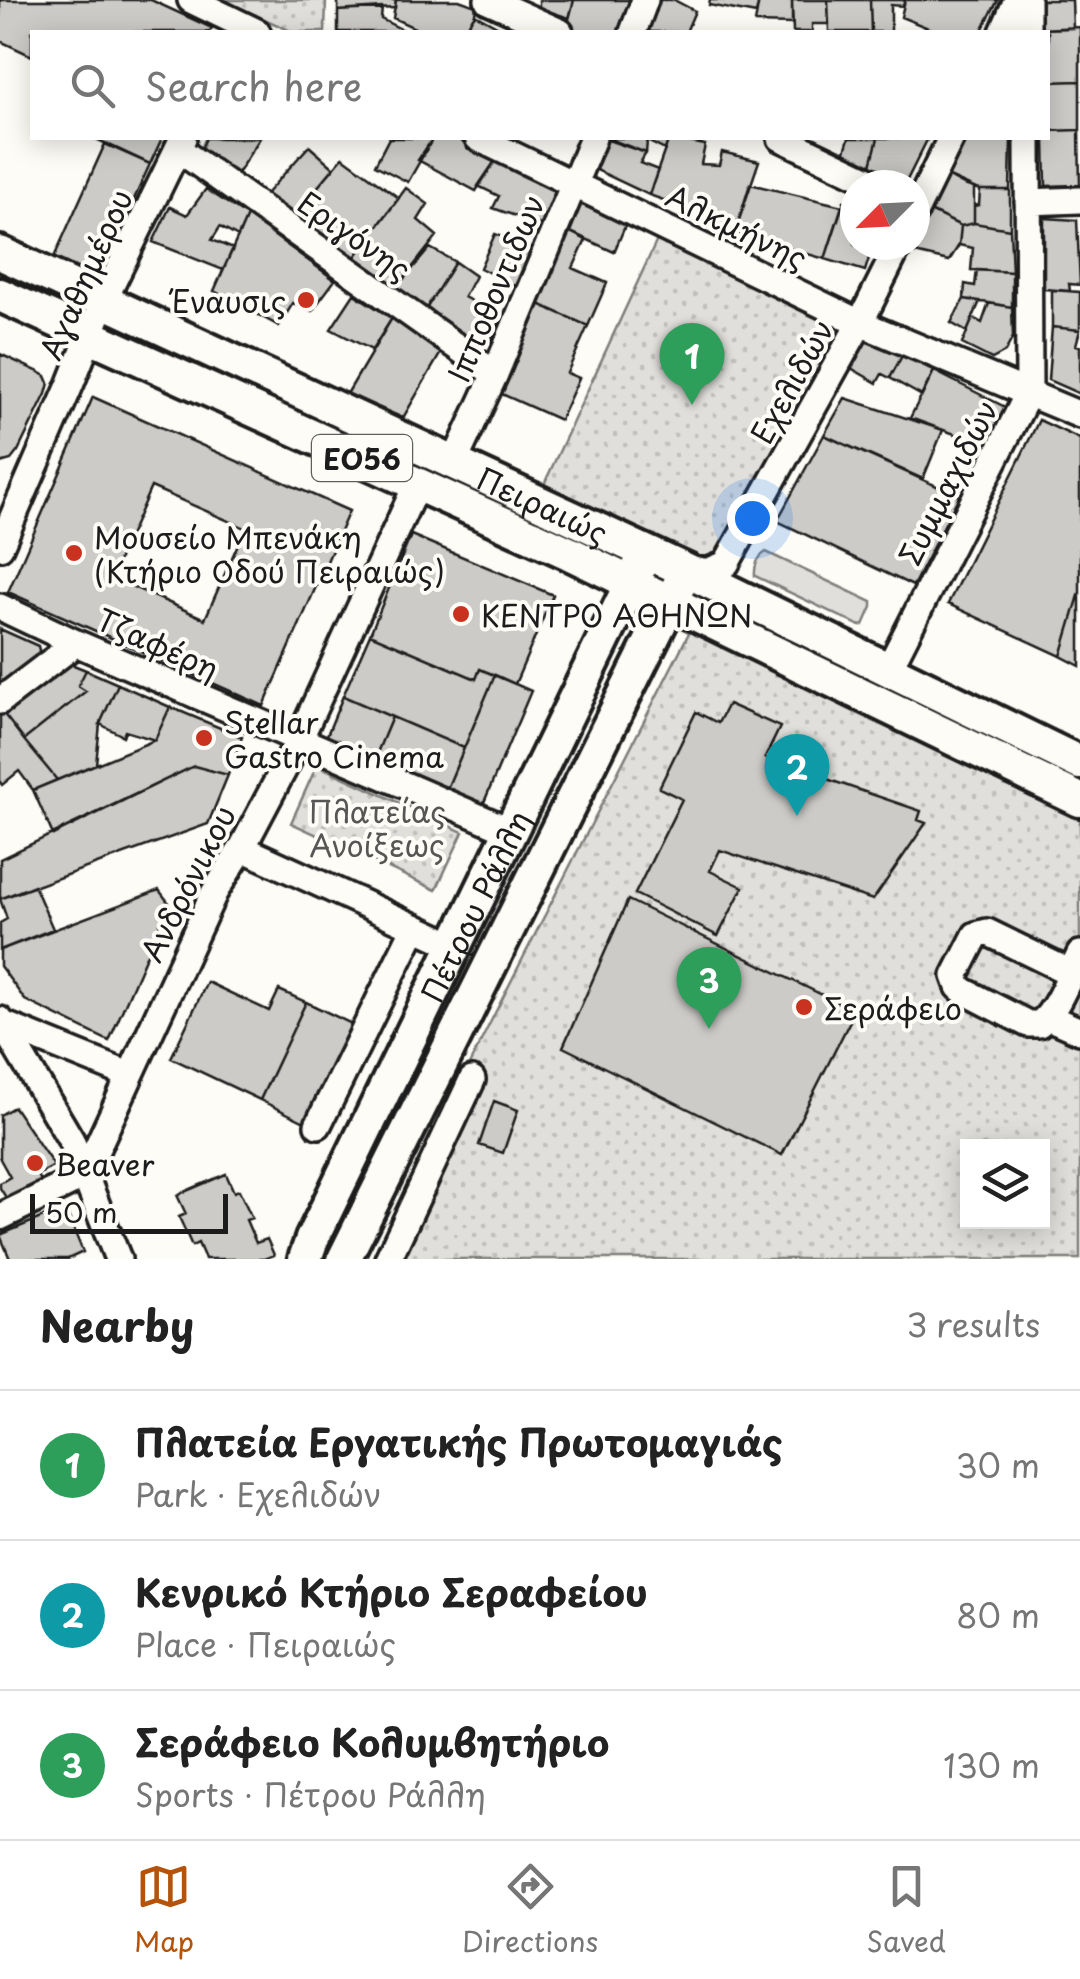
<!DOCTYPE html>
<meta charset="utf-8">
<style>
body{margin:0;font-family:"Playpen Sans",sans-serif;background:#f2f2f2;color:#222}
.controls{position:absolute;right:30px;bottom:30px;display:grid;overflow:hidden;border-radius:0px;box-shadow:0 5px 25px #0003}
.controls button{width:90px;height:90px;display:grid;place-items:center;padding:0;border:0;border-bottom:2px solid #e0e0e0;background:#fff;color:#222;font:50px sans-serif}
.compass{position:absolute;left:840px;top:170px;width:90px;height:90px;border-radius:50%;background:#fff;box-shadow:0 5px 25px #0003;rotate:246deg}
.scale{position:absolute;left:30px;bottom:25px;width:198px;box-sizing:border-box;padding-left:10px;border:5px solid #1c1c1c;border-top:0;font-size:28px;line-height:35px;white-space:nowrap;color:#1c1c1c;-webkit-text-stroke:8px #fdfcf7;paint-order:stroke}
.you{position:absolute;left:752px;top:518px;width:35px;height:35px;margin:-25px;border:8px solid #fff;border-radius:50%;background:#1a73e8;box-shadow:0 0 0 15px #1a73e833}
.badge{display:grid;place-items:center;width:65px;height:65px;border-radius:50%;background:#b45309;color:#fff;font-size:32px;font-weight:700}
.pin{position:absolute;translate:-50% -82px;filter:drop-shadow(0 2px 5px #0008)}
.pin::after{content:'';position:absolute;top:52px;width:35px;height:30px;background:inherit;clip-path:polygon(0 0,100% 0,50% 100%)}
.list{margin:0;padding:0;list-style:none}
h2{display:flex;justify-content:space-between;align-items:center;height:130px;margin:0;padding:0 40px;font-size:42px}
h2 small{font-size:32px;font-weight:400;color:#767676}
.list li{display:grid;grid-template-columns:65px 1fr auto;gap:30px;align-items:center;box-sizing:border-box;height:150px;padding:0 40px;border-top:2px solid #e0e0e0}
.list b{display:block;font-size:38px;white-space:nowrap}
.list p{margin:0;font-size:32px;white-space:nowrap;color:#767676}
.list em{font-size:32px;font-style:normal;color:#767676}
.icon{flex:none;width:55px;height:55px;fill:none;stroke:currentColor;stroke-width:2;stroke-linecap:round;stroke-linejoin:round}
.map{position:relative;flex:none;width:1080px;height:1259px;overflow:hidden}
.search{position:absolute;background:#fff;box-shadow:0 5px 25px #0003;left:30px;right:30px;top:30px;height:110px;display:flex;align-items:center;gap:25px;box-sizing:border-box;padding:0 35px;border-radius:0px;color:#767676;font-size:38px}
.sheet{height:580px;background:#fff}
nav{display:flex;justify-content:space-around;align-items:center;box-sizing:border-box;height:140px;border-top:2px solid #e0e0e0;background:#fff;font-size:28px;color:#767676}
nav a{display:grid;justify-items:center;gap:5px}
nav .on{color:#b45309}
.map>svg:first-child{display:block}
.grass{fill:#e0dfdb;stroke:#7e7e7c;stroke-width:2.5}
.park{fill:url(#park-dots);stroke:#7e7e7c;stroke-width:2.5;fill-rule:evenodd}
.building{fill:#cccbc8;stroke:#1c1c1c;stroke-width:2.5;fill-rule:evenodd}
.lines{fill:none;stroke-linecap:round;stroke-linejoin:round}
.minor-casing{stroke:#1c1c1c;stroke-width:32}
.major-casing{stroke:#1c1c1c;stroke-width:40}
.minor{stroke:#fdfcf7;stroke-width:25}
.major{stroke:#fdfcf7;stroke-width:32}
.poi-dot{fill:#c8321e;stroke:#fdfcf7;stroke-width:4}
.labels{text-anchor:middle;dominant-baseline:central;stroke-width:8;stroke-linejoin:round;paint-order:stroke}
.shield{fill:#fdfcf7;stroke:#605f5e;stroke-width:2.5}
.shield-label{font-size:28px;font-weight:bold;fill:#1c1c1c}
.street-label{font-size:30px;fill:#1c1c1c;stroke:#fdfcf7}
.poi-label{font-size:30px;fill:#1c1c1c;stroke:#fdfcf7;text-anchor:start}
.park-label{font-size:30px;fill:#575655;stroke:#fdfcf7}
</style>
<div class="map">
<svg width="1080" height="1259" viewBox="0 0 1080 1259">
<defs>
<pattern id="park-dots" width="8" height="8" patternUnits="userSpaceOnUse" patternTransform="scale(2.5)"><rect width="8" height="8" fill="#e0dfdb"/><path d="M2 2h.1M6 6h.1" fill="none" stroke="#c0bfbb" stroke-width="1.8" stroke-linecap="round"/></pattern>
</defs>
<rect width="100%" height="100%" fill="#fdfcf7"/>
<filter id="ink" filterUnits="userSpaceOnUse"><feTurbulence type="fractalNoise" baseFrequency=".01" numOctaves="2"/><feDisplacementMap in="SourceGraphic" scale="20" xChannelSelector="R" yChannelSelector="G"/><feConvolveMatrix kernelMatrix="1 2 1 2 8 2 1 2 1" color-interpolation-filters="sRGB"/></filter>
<g filter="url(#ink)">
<path class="grass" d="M766 552 872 602V607L864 625 860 626 755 576C754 566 758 557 766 552Z"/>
<path class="park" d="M222 0H326L325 32H293Z
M664 225 852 319 711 569 541 491Z
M692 627 1080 815V1259H375L393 1217 494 1015ZM968 1146H1042V1222H968Z
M317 765 463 832 436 890 291 823Z"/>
<path class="building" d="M0 0H151L212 28 209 32H32V56L0 41Z
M338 0H396L395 8 338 11Z
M396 0H459L476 6 475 14 463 32H413L415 28 393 18Z
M539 0H574L569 18 539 8Z
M574 0H636L621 32H568L566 31Z
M655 0H674L695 11 686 32H642Z
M710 0H759L756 14 709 5Z
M759 0H792V24L755 23Z
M792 0H828L829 24H812V32H793Z
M828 0H870L871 32H829Z
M870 0H905L903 6 891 5V32H871Z
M905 0H998L981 32H938L901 17Z
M1040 0H1072L1073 28 1041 29Z
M382 8 381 19 407 32H338V11Z
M475 14 506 31 505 32H463Z
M1080 27V81L1048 82V32H1041V29Z
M1080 81V130L1048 131V82Z
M1079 130 1080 185 1046 186 1045 138H1048V131Z
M94 138H162L150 164Z
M206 138H260L237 174 201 149Z
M389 138H433L408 182 375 165Z
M433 138H455L497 158 476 191 418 160Z
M602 138 646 153 640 163 658 170 649 195 590 167Z
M607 138H669L665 150 647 141 646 153Z
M669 138 705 145 701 164 719 165 722 152 759 161 737 226 649 195Z
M849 138H878L870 169 842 161Z
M878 138H928L907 180 870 169Z
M967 138H1011L1010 190H980L964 185 947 176Z
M105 144 150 164 96 283 51 264Z
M309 146 334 168 294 215 266 194Z
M343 157 399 198 355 257 294 215Z
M497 158 558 186 543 226 493 208 499 196 478 186Z
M947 176 974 188V223L961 226 930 211Z
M750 184 842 206 825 259 735 233Z
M406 188 428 204 418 220 437 236 397 287 355 257Z
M206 189 247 216 238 237 220 227 212 240 233 249 223 270 153 242 170 207 187 215Z
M980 190H1010V229L974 223V206L979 205Z
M844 201 855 205V245H873L865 271 825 259Z
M576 202 626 224 614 252 564 229Z
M930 211 961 226 959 245 949 261 910 252Z
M247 216 335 280 312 311 293 303 279 326 214 291Z
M1044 218 1077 220 1080 285 1069 284 1070 291 1044 289Z
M974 223 1010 229 1012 272 971 270 973 248 959 245 961 226Z
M564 229 586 240 573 268 607 283 588 326 532 301Z
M495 234 532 249 515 286 480 268Z
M430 248 455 262 426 309 397 287Z
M455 262 475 276 464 297 501 317 490 342 472 347 426 309Z
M977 270 1012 272V307L964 299 965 284 975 286Z
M1052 290 1080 292V330L1052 327Z
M354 294 392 318 372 350 331 329Z
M964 299 980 301 967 332 951 323Z
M532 301 588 326 567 373 579 378 560 420 493 390Z
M989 303 1012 307 1013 337 1005 352 992 359 962 344 973 318 982 323Z
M392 318 442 351 403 418 347 394Z
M1052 327 1080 330 1076 345 1080 346V394L1048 380Z
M868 335 903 354 890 378 882 374 877 383 851 368Z
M0 354 37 371 46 376 49 383 46 394 18 451 11 460 0 463Z
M903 354 934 371 922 396 890 378Z
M934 371 1011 410 991 447 910 418Z
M93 397 349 511 264 706 8 592ZM151 487 245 528 205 619 111 577Z
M845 398 943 430 923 479 824 435Z
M1039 420 1080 439V592L1061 656 948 604Z
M824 435 959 496 913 586 777 521Z
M411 535 553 595 515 684 480 669 476 679 370 634Z
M1080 592V666L1061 656Z
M0 629 38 646 41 659 0 688Z
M370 634 476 679 480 669 495 675 464 748 343 696Z
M71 664 86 670 78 686 86 691 24 740 3 713Z
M86 670 118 684 100 724 96 764 57 780 24 740 86 691 78 686Z
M495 675 531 691 482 807 446 791Z
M118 684 170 707 155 740 125 731 123 736 100 724Z
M343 696 392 717 374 760 325 740Z
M728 704 780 727 765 758 921 811 918 820 926 823 873 900 720 850 710 871 743 887 718 936 635 894 682 799 659 788 696 712 718 723Z
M170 707 242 737 228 775 194 766 53 835 33 790 155 740Z
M3 713 24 740 57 780 33 790 19 771 2 785 0 782V715Z
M392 717 464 748 446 791 374 760Z
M194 766 228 775 208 824 0 899V859Z
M34 885 53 929 0 950V923L7 919 0 899Z
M159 890 169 903 109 1041 25 1000 0 966V950Z
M628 900 855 1011 782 1155 563 1047Z
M207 982 269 1011 279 990 306 1002 260 1100 171 1058Z
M306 1002 356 1026 309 1124 260 1100Z
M494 1101 518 1110 503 1153 479 1145Z
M14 1107 54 1166 38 1175 43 1185 8 1201 0 1188V1183L10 1177 0 1159V1115Z
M226 1174 234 1192 239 1190 252 1218 246 1220 256 1243 267 1239 274 1255 264 1259H205L198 1243 192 1246 179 1217 186 1214 177 1195Z
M65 1208 83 1252 68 1259H10L0 1235Z"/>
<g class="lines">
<defs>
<path id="minor" d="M191 0 257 32
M488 0 560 32
M1027 0V32
M633 32 645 0
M1003 32 1017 0
M478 138 860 323 1080 415
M781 138 879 185
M178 149 495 374
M1028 202 1080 200
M915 212 951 138
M454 463 495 374 593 138
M0 547 71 383 104 300 183 138
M687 571H709L726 564 860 323 899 245
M0 607 76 643 511 831
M889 668 1029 392 1028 138
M0 701 76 643
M242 848 456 946
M1071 973 987 932 976 935 955 976 959 987 964 991 1028 1024H1039C1057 1012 1070 974 1080 954
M1048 1017 1080 1031
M0 1020 71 1140 118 1259
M3 1024 129 1075
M318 1125 415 927
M0 1217 84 1176 214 893 242 848 299 740 417 484
M388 1259 472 1080"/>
<g id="major">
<path id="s1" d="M0 253 687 571 1080 763"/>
<path d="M0 295 569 553 1080 800"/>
<path id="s2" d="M305 1259 312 1239 640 565"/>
<path d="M344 1259 680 583"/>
</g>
</defs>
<use href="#minor" class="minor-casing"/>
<use href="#major" class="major-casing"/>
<use href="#minor" class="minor"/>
<use href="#major" class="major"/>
</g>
</g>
<g class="poi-dot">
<circle cx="306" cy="300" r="10"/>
<circle cx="74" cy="553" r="10"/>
<circle cx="461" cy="614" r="10"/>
<circle cx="204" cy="738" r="10"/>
<circle cx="804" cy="1007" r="10"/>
<circle cx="35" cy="1163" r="10"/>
</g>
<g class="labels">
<rect class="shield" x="312" y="435" width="100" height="46" rx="8"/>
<g class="shield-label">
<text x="362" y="458">ΕΟ56</text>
</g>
<g class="street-label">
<text transform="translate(737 226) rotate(26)">Αλκμήνης</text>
<text transform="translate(355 235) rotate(35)">Εριγόνης</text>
<text transform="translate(85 274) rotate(-66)">Αγαθημέρου</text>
<text transform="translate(495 288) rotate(-67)">Ιπποθοντιδων</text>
<text transform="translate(791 381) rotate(-61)">Εχελιδών</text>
<text transform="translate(947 482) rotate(-63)">Συμμαχιδών</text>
<text stroke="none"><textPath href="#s1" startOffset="598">Πειραιώς</textPath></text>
<text transform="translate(158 643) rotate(24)">Τζαφέρη</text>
<text transform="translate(187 883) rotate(-63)">Ανδρόνικου</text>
<text stroke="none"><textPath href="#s2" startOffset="392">Πέτρου Ράλλη</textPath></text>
</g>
<g class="poi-label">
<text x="286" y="300" text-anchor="end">Έναυσις</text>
<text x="94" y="536">Μουσείο Μπενάκη<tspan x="94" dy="34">(Κτήριο Οδού Πειραιώς)</tspan></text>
<text x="481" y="614">ΚΕΝΤΡΟ ΑΘΗΝΩΝ</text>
<text x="224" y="721">Stellar<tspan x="224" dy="34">Gastro Cinema</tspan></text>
<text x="824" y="1007">Σεράφειο</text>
<text x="55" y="1163">Beaver</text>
</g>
<g class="park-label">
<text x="377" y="810">Πλατείας<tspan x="377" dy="34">Ανοίξεως</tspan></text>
</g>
</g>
</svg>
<div class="controls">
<button><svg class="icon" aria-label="layers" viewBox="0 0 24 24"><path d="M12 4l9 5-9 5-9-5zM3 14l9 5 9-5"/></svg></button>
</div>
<svg class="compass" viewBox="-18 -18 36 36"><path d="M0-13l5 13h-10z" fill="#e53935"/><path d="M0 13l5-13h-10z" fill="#767676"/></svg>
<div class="scale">50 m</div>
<div class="you"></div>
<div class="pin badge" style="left:692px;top:405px;background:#2e9e5b">1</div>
<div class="pin badge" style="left:797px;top:816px;background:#0f9aa8">2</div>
<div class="pin badge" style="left:709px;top:1029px;background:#2e9e5b">3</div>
<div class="search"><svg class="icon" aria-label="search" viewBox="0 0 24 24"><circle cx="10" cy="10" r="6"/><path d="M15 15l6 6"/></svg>Search here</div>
</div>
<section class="sheet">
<h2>Nearby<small>3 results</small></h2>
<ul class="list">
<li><span class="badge" style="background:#2e9e5b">1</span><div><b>Πλατεία Εργατικής Πρωτομαγιάς</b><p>Park · Εχελιδών</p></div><em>30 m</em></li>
<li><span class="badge" style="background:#0f9aa8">2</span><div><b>Κενρικό Κτήριο Σεραφείου</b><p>Place · Πειραιώς</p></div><em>80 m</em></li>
<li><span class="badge" style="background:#2e9e5b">3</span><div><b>Σεράφειο Κολυμβητήριο</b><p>Sports · Πέτρου Ράλλη</p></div><em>130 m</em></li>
</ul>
</section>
<nav>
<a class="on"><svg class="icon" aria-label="map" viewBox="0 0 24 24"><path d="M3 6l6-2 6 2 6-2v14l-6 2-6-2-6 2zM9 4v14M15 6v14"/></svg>Map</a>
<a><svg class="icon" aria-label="directions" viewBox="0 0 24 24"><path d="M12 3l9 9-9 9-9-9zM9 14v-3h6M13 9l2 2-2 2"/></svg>Directions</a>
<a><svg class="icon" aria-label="saved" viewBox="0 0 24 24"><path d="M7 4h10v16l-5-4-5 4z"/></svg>Saved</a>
</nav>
